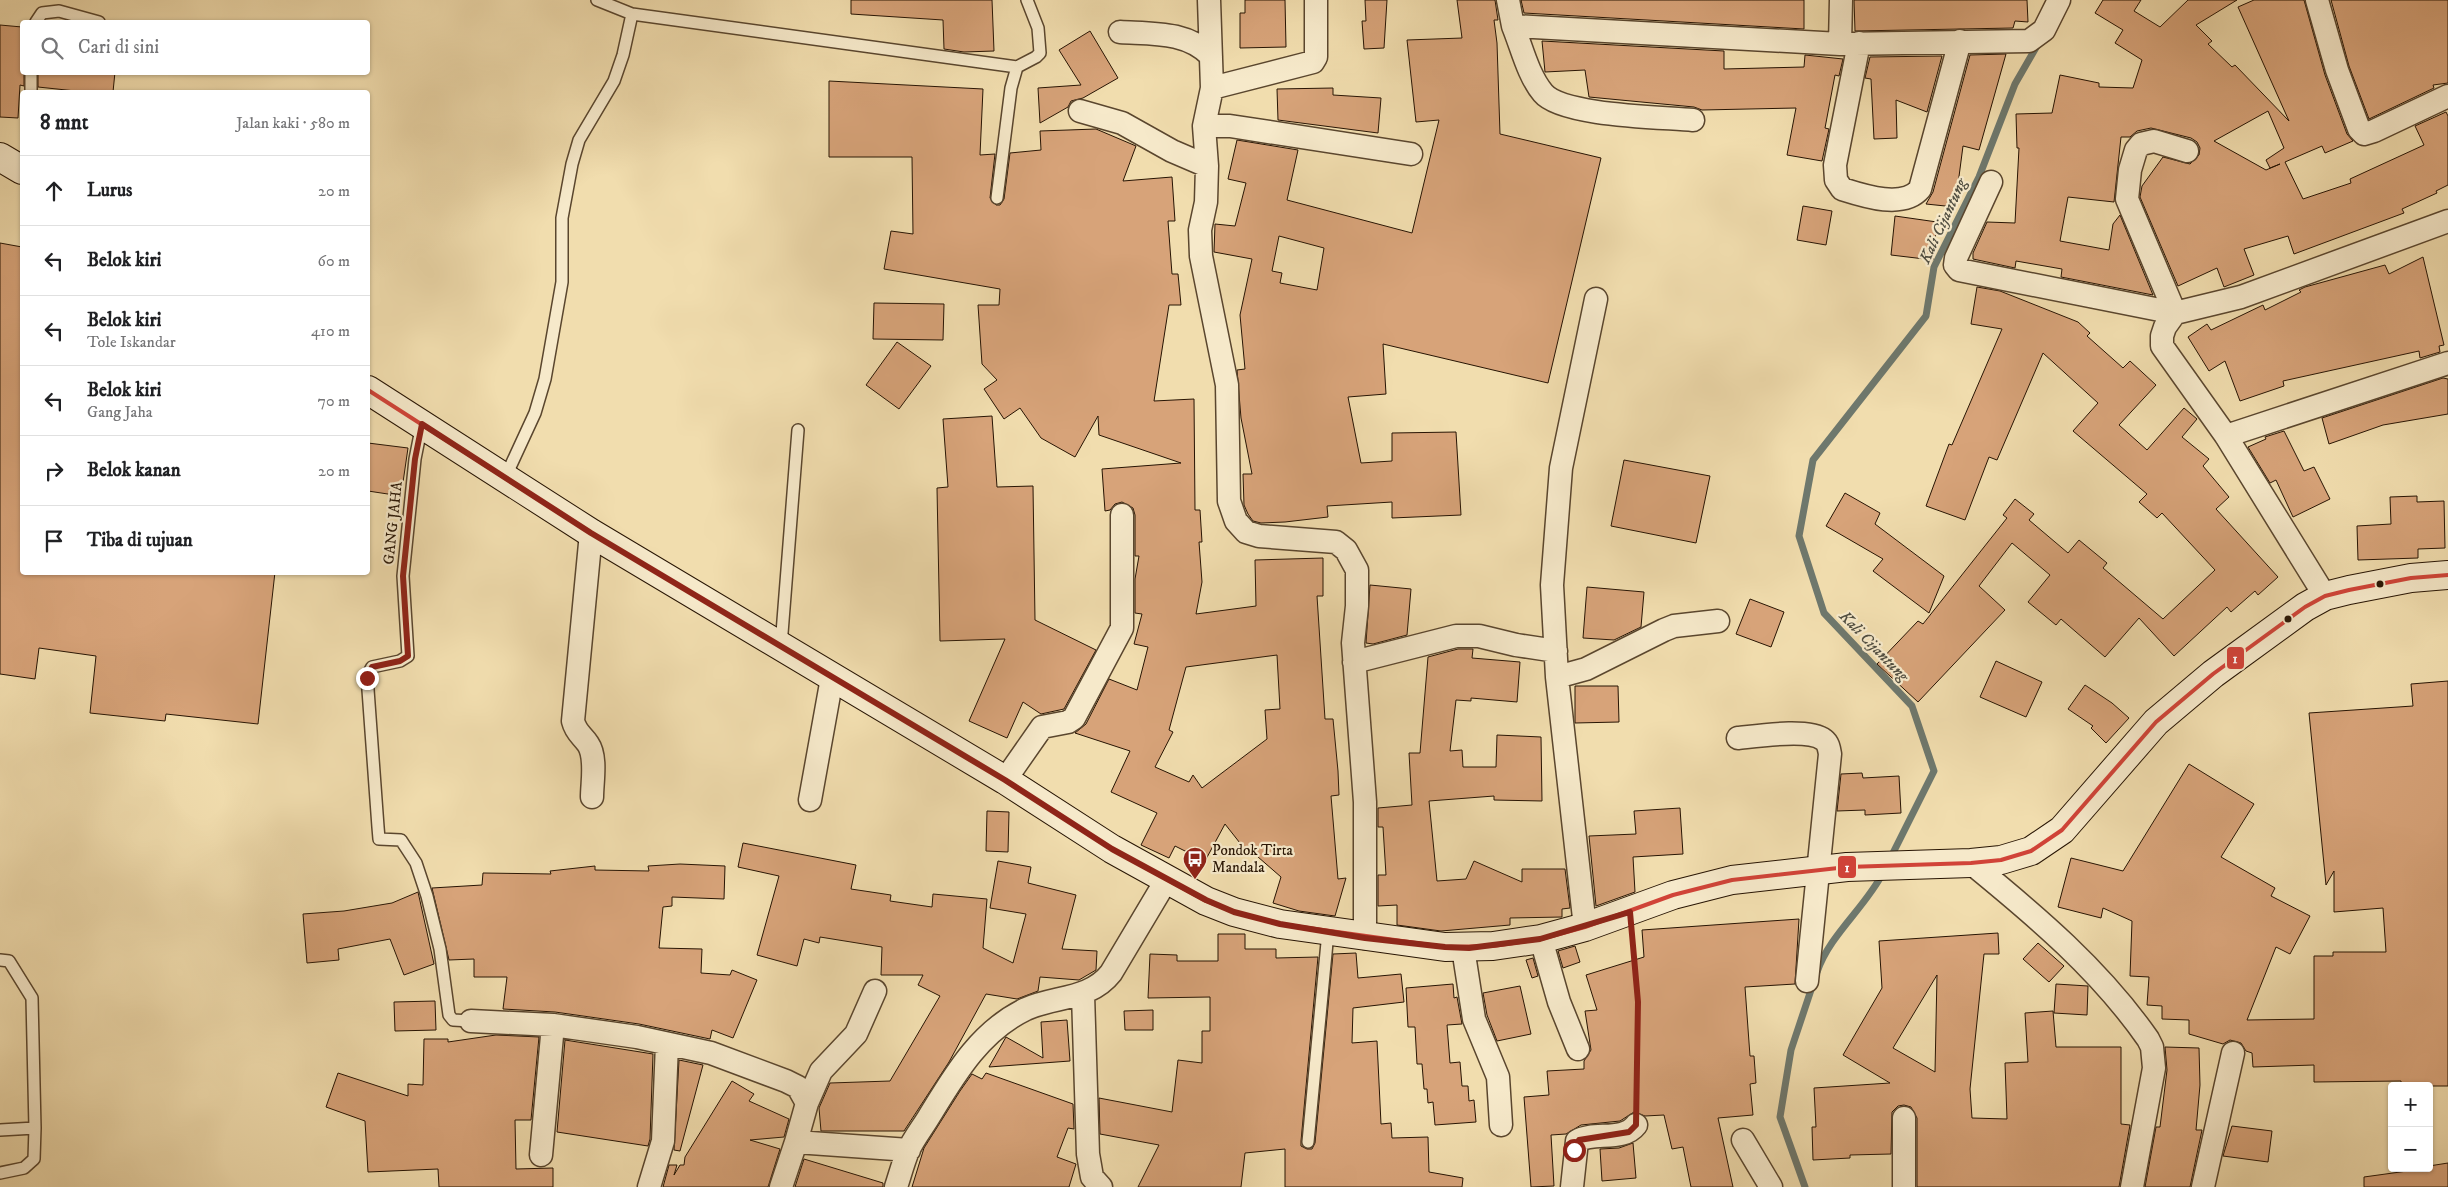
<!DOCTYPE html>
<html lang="id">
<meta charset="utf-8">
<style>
body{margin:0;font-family:"IM FELL DW Pica",serif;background:#f6f6f6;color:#202124}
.controls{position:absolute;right:15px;bottom:15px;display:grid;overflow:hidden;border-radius:5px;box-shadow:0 1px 4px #0004}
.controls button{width:45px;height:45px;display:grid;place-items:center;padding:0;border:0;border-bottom:1px solid #e0e0e0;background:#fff;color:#202124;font:25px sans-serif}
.stop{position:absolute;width:15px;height:15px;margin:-11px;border:4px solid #8f2418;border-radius:50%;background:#fff}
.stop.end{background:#8f2418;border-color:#fff;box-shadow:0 1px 5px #0008}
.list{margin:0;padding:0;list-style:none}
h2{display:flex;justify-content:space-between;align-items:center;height:65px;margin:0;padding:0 20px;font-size:21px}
h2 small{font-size:16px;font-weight:400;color:#757577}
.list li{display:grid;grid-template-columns:32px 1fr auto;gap:15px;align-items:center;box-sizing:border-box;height:70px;padding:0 20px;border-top:1px solid #e0e0e0}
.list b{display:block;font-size:19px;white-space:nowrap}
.list p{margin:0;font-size:16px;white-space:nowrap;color:#757577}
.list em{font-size:16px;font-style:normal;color:#757577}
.icon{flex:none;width:28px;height:28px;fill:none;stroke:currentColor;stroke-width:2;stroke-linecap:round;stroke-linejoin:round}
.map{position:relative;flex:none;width:2448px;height:1187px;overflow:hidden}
.search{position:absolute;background:#fff;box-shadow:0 1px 4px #0004;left:20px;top:20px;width:350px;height:55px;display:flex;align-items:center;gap:12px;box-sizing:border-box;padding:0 18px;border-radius:5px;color:#757577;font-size:19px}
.panel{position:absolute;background:#fff;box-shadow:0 1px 4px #0004;left:20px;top:90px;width:350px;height:485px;border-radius:5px}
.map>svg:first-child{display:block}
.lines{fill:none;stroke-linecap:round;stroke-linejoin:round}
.stream{stroke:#6e786d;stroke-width:7}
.building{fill:#d7a379;stroke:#271403;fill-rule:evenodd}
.service-casing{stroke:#5a462e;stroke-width:14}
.minor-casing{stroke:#5a462e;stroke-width:25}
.secondary-casing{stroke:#271403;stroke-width:30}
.path{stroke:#271403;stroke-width:3;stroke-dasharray:1 2.5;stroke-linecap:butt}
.service{stroke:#f6e9ca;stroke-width:11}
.minor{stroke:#f6e9ca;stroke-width:22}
.secondary{stroke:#f6e9ca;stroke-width:28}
.bus-1-casing{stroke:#f6e9ca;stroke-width:8}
.bus-1{stroke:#d14338;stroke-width:4}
.route{stroke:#8f2418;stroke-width:6}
.bus-dot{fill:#271403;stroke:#f6e9ca;stroke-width:2}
.labels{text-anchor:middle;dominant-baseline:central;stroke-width:4.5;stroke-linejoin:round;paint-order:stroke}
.street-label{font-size:15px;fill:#271403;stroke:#f6e9ca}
.poi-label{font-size:15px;fill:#271403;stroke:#f6e9ca;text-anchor:start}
.water-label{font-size:16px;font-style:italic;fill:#504e41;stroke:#f6e9ca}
.line-badge{stroke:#f6e9ca;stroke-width:2}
.badge-label{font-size:14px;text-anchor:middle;font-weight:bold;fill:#fff}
</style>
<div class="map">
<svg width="2448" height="1187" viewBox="0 0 2448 1187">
<rect width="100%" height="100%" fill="#f1ddae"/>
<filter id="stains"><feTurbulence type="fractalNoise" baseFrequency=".004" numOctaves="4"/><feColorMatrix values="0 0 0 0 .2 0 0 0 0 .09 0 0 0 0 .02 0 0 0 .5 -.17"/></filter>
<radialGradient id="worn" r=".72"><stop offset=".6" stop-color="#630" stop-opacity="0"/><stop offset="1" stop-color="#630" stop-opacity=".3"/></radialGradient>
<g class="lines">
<path class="stream" d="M1890 859 1934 771 1912 706 1824 613 1799 536 1813 460 1926 316 1934 267 1979 177 2015 84 2038 44
M1817 972C1830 934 1866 907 1884 871
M1805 1187 1780 1117 1791 1050 1813 984"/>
</g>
<path class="building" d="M851 0H992L994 51 964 52 944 49 943 20 851 14Z
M1245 0H1285L1286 47 1240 48V13H1245Z
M1365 0H1387L1384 48 1364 49 1362 21H1366Z
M1457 0H1495L1498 20H1494L1497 43 1500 134 1601 158 1548 383 1383 344 1386 394 1348 397 1361 463 1392 461V433L1456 432 1461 515 1392 518V502L1327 506 1328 517 1285 522 1261 523 1253 521 1248 514 1244 505 1243 474H1252L1241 418 1237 370 1245 369 1240 315 1252 259 1214 252 1215 224 1235 226 1246 183 1228 179 1237 140 1298 150 1287 200 1412 233 1439 120 1416 122 1407 40 1462 38ZM1279 236 1324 248 1317 290 1280 283 1282 273 1272 271Z
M1521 0H1804V29L1524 13Z
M1854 0H2027L2028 22 2015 21 2013 28 1855 31Z
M2103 0H2141L2134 11 2160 27 2188 0H2237L2196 25 2212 41 2208 44 2232 67 2235 65 2289 121 2238 7 2254 0H2304L2325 75 2347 134 2353 141 2325 153 2322 146 2285 162 2303 199 2351 183 2350 179 2424 145 2415 126 2446 112 2448 116V185L2436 191 2437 193 2402 209 2404 213 2294 254 2288 236 2244 249 2254 275 2224 287 2217 268 2178 286 2140 197 2142 186 2163 157 2190 164 2199 155 2200 148 2197 142 2191 138 2151 128 2137 131 2130 137H2121L2114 202 2068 197 2060 241 2109 250 2113 224 2120 215 2153 295 2061 277 2062 269 2016 261 2015 268 1973 259V253L1987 222 2015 223 2019 148H2017L2016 114 2052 113 2060 75 2099 83V87L2133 88 2142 60 2115 43 2123 30 2095 13ZM2268 111 2284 148 2266 160 2270 168 2280 164 2266 170 2214 141Z
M2331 0H2448V83L2433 85 2434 88 2369 119 2349 66Z
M0 25 22 27 21 72H24V86L20 85 18 118 0 117Z
M1090 31 1118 78 1083 98 1071 101 1068 107 1040 123 1038 88 1081 85 1059 50Z
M1542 41 1724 51V69L1804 67 1805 55 1843 59 1839 76 1835 75 1825 128 1829 129 1822 161 1787 155 1796 108 1702 110 1694 107 1589 97 1585 70 1545 72Z
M2006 54 1979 150 1963 146 1955 207 1926 204 1933 192 1970 55Z
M1942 56 1927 112 1896 100 1897 138 1874 139 1871 79 1865 78 1870 57Z
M38 72H115L113 92H85L38 87Z
M829 81 983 89 980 155 995 154 990 198 996 205H1000L1004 199 1010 153 1041 150 1040 131 1096 129 1136 146 1123 181 1172 177 1175 221H1168L1172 274H1178L1181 305H1169L1154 401 1194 399 1195 510H1200L1202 542H1199L1202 582 1196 614 1256 606 1255 560 1323 558V596H1317L1325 719H1333L1338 771 1339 795 1331 796 1338 879 1346 878 1335 916 1299 911 1273 903 1281 877 1250 850 1247 852 1225 824 1205 861 1175 846 1169 858 1141 845 1157 813 1111 792 1130 751 1075 733 1086 724 1109 679 1137 690 1148 647 1134 644 1142 614 1135 613V579L1139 556H1135V515L1133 508 1122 502 1115 504 1110 510 1105 511 1102 469 1181 463 1099 435 1098 416 1075 457 1041 438 1020 408 1004 419 984 389 997 380 982 364 978 305H999L1000 289 884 269 891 231 913 234 912 157H829ZM1277 655 1280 709 1265 710 1267 739 1202 788 1193 775 1189 782 1155 767 1173 732 1169 730 1186 667Z
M1333 88V95L1381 98 1378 133 1278 120 1277 89Z
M1803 206 1832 211 1826 245 1797 240Z
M1895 216 1937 222 1933 260 1891 255Z
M0 243 22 247V572H275L258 724 166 714 165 721 90 713 96 656 39 648 35 679 0 674Z
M2423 257 2444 345 2439 346 2440 352 2420 358 2419 351 2283 381 2284 386 2240 401 2225 361 2209 371 2188 337 2207 324 2211 330 2263 305 2265 310 2301 292 2299 290 2305 287 2385 265 2389 274Z
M1977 287 2000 291 2078 322 2090 333 2087 336 2123 368 2130 361 2156 385 2119 425 2147 450 2184 408 2197 419 2182 437 2209 459 2203 466 2229 497 2216 509 2278 577 2258 595 2255 591 2231 612 2227 607 2174 656 2139 618 2105 657 2061 619 2056 625 2028 602 2050 575 2012 543 1979 586 2005 610 1918 702 1877 664 1918 621 1923 624 2007 518 2003 515 2015 499 2034 514 2029 520 2068 553 2079 540 2107 563 2103 568 2163 619 2215 570 2162 513 2157 518 2139 502 2147 494 2073 431 2098 403 2043 353 1997 460 1989 457 1965 520 1926 506 1949 444 1952 445 2002 329 1971 324Z
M874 303 944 304 943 340 873 339Z
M897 342 931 366 899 409 866 385Z
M2443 378 2448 379V414L2383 425 2329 444 2322 418Z
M992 416 997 487 1033 486 1035 620 1096 650 1064 709 1041 714 1023 702 1007 738 969 721 1005 639 940 641 937 488 948 487 943 419Z
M2284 431 2304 471 2314 467 2330 499 2293 517 2276 480 2270 483 2248 447 2266 439 2265 437Z
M368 443 408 448 401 496 368 491Z
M1624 460 1710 476 1696 543 1611 526Z
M1845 493 1880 513 1875 524 1944 576 1929 613 1873 571 1883 559 1826 526Z
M2417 496V502L2444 501 2445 548 2418 549V558L2358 560 2357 526 2391 524 2390 497Z
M1370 585 1411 589 1407 635 1373 644 1366 643Z
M1587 587 1644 592 1641 627 1614 640 1583 638Z
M1750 599 1784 612 1771 647 1736 634Z
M1458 649H1473L1472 658 1520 662 1517 702 1471 698V701L1456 700 1450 751 1462 750 1463 767H1496L1497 735 1541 737 1542 801 1494 800V796L1429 801 1437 881 1466 879 1474 861 1522 882V869H1565L1570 908 1562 909V917L1510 918V925L1441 931 1397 925V905L1378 906V875H1386L1383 827H1378V808L1412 805 1409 753H1420L1428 657Z
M1996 661 2042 682 2026 717 1980 697Z
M2448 681V1086H2401V1081L2314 1082V1065L2253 1067 2252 1053 2246 1051 2241 1043 2230 1040 2223 1044 2189 1034V1020L2162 1019V1006L2147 1005 2149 977 2130 976 2132 921 2103 908 2101 918 2058 907 2071 858 2123 871 2189 764 2254 804 2221 857 2275 888 2271 896 2310 916 2290 954 2276 947 2247 1020 2314 1019V956H2333V952H2386L2383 908 2334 912V871L2326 885 2309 713 2413 706 2411 684Z
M2085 685 2112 703 2129 718 2106 743 2091 728 2093 726 2068 709Z
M1575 686H1618L1619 722 1575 723Z
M1862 773 1863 778 1899 776 1901 813 1865 815V810L1837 811 1841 774Z
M1680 808 1683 854 1633 857 1635 892 1596 906 1589 836 1636 834 1634 811Z
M987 811 1009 812 1008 852 986 851Z
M743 843 856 865 851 889 891 895 890 901 932 907 933 894 987 899 983 948 1013 963 1026 914 990 908 998 861 1031 867 1028 883 1076 895 1062 949 1097 951 1096 970 1079 980 1040 977 1038 991 1017 999 986 994 949 1062 904 1131H821L819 1108 830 1083 890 1081 940 996 918 985 923 975H881L882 947 820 937 819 943 804 939 797 966 757 955 779 876 738 867Z
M680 864 725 866 724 899 672 897V906L663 907 659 948 702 949 701 973 730 975 732 970 757 980 733 1038 712 1030 710 1039 639 1024 555 1012 503 1009 507 977H474V959L449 960 432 888 482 885 483 873 551 874 550 871 595 866V870L649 871 648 866Z
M418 892 434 964 404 975 390 939 338 949 339 960 307 963 303 914 344 911 392 903Z
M1799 919 1795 984 1745 987 1750 1056H1754L1756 1083 1750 1084 1753 1115 1718 1118 1733 1187H1691L1683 1147 1672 1149 1664 1115 1645 1116 1634 1112 1620 1121 1581 1125 1566 1134 1551 1135 1554 1186 1531 1187 1524 1097 1549 1095 1547 1071 1584 1069V1061L1591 1050 1585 1011 1597 1010 1586 975 1644 957 1642 930Z
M1998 933 1999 954H1984L1970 1089 1972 1118 2007 1119 2005 1063 2028 1062 2025 1013 2053 1011 2056 1047H2121V1124L2130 1125 2119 1187H1917V1118L1911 1107 1904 1105 1898 1106 1892 1112 1891 1154 1850 1155V1158L1813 1160 1812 1127H1816L1814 1088 1890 1083 1843 1055 1882 988 1879 941ZM1937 975 1935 1072 1893 1048Z
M1218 934H1245V949H1276V958L1318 957 1301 1141V1146L1307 1149H1312L1315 1143 1333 954 1356 953 1358 978 1401 974 1404 1002 1353 1008 1352 1043 1377 1041 1381 1124 1391 1123 1392 1138 1428 1137 1429 1172 1463 1178 1462 1187H1285V1149L1245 1153 1241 1187H1138L1159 1145 1100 1134 1099 1098 1172 1112 1178 1060 1202 1063V1031H1210V997L1148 998 1150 954 1177 955V961H1218Z
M2038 943 2064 966 2049 982 2023 959Z
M1575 946 1580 962 1563 968 1558 951Z
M1533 958 1538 976 1532 978 1526 960Z
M1453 984 1454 998 1457 997 1462 1024 1447 1025 1450 1063 1460 1062 1462 1086H1468L1469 1101 1474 1100 1476 1122 1435 1125 1433 1102 1428 1103 1427 1089H1424L1422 1064H1417L1415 1027H1408L1406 988Z
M2056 984 2088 986 2087 1015 2054 1013Z
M1520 986 1531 1034 1497 1041 1487 1015 1483 993Z
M435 1001 436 1030 395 1031 394 1002Z
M1153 1010V1030H1125L1124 1011Z
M1067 1020 1070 1061 989 1067 1006 1037 1043 1058 1041 1022Z
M496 1035 539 1037 531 1120H515L516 1169 553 1168V1187H439L438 1169 368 1172 365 1121 326 1107 338 1073 408 1096V1084L423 1085 424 1039H448V1042Z
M565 1040 653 1054 650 1139 648 1146 557 1132Z
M2165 1047 2199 1048 2200 1085 2196 1130H2202L2190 1187H2145L2156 1127H2160L2167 1070Z
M679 1060 703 1065 680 1151 674 1150Z
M986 1073 1073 1104 1074 1129 1068 1128 1057 1157 1076 1164 1069 1187H912L924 1148 960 1091 972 1074 982 1079Z
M732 1081 754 1094 749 1101 789 1119 784 1137 750 1140 780 1149 768 1187H663L669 1165H677L674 1175 680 1165H684L685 1157Z
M2232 1126 2272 1131 2268 1162 2223 1156Z
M1633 1143 1636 1178 1602 1181 1600 1149 1619 1148Z
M804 1159 883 1183V1187H795Z
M2448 1163V1187H2364V1177L2429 1168V1166Z"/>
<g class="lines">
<defs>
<path id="service" d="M597 0 632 14 1017 67
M36 22 42 13 59 11 99 22
M31 92V72
M997 198 1011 88 1017 67 1036 57 1040 53 1038 28 1027 0
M422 424 415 459 403 576 408 656 400 661 372 667 367 676 378 827 379 839 401 840 416 863 427 896 440 949 449 1015 453 1020 471 1021
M505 478 535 413 545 379 562 282V218L572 164 579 140 614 81 623 55 632 14
M781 646 798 430
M0 960 9 961 32 998 35 1128 34 1159 24 1168 0 1173
M0 1130 35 1128
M1308 1142 1328 932"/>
<path id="minor" d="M1209 0 1212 88 1204 126 1207 166 1206 202 1200 230 1201 256 1227 385 1229 501 1236 521 1246 532 1259 536 1336 542 1346 550 1357 570V606L1353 643 1365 802V938
M1508 0 1513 26 1840 44 2029 41 2044 30 2059 0
M2317 0 2337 70 2359 129 2364 134 2374 131 2448 96
M1513 26C1522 48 1528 75 1543 93 1562 116 1662 117 1693 120
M1120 32C1152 34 1187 31 1211 56
M1859 43 1835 165 1836 180 1842 189C1864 196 1903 209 1920 189L1960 41
M1840 44 1841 0
M1212 88 1313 62 1316 57V0
M1080 111 1122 123 1172 151 1207 166
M1204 126H1230L1411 154
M1991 182 1956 258 1955 265 1959 270 2175 313
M2175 313 2127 199 2130 170 2136 150 2141 144 2154 141 2187 151
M2226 436 2448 363
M591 533 573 721C576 733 582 735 588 744 597 757 592 782 592 797
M2325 596 2226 436 2162 346V336L2165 327 2175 313 2241 297 2448 221
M1354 662 1456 636H1479L1516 645 1556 651
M1557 677 1586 669 1664 630 1674 626 1718 621
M1738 738C1757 736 1809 728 1824 740 1828 743 1829 748 1830 754L1807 981
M1005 780 1042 727 1068 722 1074 718 1122 628V515
M810 800 832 678
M1971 863C2036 916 2100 970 2148 1039L2152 1047 2154 1068 2132 1187
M1585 927 1557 677 1552 585 1561 468 1596 299
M1541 939 1559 1002 1578 1049
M1463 948 1474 1019 1498 1077 1501 1125
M1083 994 1088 1154 1092 1177 1101 1187
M471 1021 553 1025 637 1037 711 1053 786 1081 798 1087 807 1103
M1743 1140 1771 1187
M796 1142 807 1103 821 1071 856 1034 875 991
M541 1155 553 1025
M649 1187 663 1141 667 1044
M781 1187 796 1142 909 1150
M896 1187C900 1175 903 1163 908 1151 914 1138 923 1127 930 1115 955 1074 980 1031 1026 1009 1055 996 1090 1000 1111 973L1167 879
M1572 1187 1577 1141C1594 1131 1623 1142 1636 1125
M1904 1187V1118
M2203 1187 2233 1053"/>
<path id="secondary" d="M0 157 22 170
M368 390 591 533 1005 780 1112 849 1206 901 1234 912 1280 924 1445 947 1493 946 1541 939 1585 927 1673 895 1732 880 1847 867 1971 863 2001 860 2031 851 2062 830 2156 722 2213 674 2305 607 2325 596 2349 590 2411 578 2448 575"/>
</defs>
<use href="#service" class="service-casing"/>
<use href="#minor" class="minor-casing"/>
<use href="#secondary" class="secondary-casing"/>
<path class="path" d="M1632 935 1638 1002 1636 1103"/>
<use href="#service" class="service"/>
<use href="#minor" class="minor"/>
<use href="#secondary" class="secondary"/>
<defs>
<path id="bus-1" d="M368 390 591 533 1005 780 1112 849 1206 901 1234 912 1280 924 1445 947 1493 946 1541 939 1585 927 1673 895 1732 880 1847 867 1971 863 2001 860 2031 851 2062 830 2156 722 2213 674 2305 607 2325 596 2349 590 2411 578 2448 575"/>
</defs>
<use href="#bus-1" class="bus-1-casing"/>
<use href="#bus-1" class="bus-1"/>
</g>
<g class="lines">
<path class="route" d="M367 678 372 667 400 661 408 656 403 576 415 459 422 424 591 533 1005 780 1112 849 1206 900 1234 912 1280 924 1365 938 1445 947 1469 948 1540 939 1630 912 1638 1002 1636 1125 1629 1132 1579 1140 1574 1150"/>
</g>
<defs>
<symbol id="bus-pin" viewBox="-11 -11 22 30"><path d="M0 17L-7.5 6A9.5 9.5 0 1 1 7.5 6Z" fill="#8f2418" stroke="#f6e9ca"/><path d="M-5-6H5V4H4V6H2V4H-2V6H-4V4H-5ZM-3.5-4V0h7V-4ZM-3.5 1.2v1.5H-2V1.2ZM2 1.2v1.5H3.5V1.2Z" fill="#fff"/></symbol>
</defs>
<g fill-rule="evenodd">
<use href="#bus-pin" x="1181" y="845" width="28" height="38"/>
</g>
<g class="bus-dot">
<circle cx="2380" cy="584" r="4.5"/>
<circle cx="2288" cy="619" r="4.5"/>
</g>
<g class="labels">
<g class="street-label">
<text transform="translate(393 523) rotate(-84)">GANG JAHA</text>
</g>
<g class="poi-label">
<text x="1212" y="850">Pondok Tirta<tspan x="1212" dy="17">Mandala</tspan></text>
</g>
<g class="water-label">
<text transform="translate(1943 221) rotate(-65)">Kali Cijantung</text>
<text transform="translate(1874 646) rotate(46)">Kali Cijantung</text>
</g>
</g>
<g class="line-badge">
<rect x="2226" y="646" width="19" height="24" rx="5" fill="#d14338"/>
<rect x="1837" y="855" width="20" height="24" rx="5" fill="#d14338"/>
</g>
<g class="badge-label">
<text x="2235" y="663">1</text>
<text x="1847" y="872">1</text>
</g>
<rect width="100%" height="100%" filter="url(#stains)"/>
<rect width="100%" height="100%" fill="url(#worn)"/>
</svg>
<div class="controls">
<button>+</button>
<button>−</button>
</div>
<div class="stop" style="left:1574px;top:1150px"></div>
<div class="stop end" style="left:367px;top:678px"></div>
<div class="search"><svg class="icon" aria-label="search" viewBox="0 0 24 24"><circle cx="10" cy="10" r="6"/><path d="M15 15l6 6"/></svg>Cari di sini</div>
<section class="panel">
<h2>8 mnt<small>Jalan kaki · 580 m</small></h2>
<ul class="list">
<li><svg class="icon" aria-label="ahead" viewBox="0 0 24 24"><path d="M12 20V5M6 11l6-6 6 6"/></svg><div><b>Lurus</b></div><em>20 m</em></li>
<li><svg class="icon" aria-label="left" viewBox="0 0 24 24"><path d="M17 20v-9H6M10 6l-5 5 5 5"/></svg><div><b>Belok kiri</b></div><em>60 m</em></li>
<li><svg class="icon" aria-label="left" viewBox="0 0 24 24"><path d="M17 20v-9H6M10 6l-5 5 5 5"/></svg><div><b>Belok kiri</b><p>Tole Iskandar</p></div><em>410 m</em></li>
<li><svg class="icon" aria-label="left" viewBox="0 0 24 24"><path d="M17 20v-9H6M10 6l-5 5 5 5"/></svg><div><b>Belok kiri</b><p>Gang Jaha</p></div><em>70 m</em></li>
<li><svg class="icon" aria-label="right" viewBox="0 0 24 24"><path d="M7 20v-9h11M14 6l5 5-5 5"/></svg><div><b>Belok kanan</b></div><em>20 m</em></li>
<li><svg class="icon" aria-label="arrive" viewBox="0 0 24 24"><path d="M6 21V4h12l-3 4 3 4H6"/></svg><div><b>Tiba di tujuan</b></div></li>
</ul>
</section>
</div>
